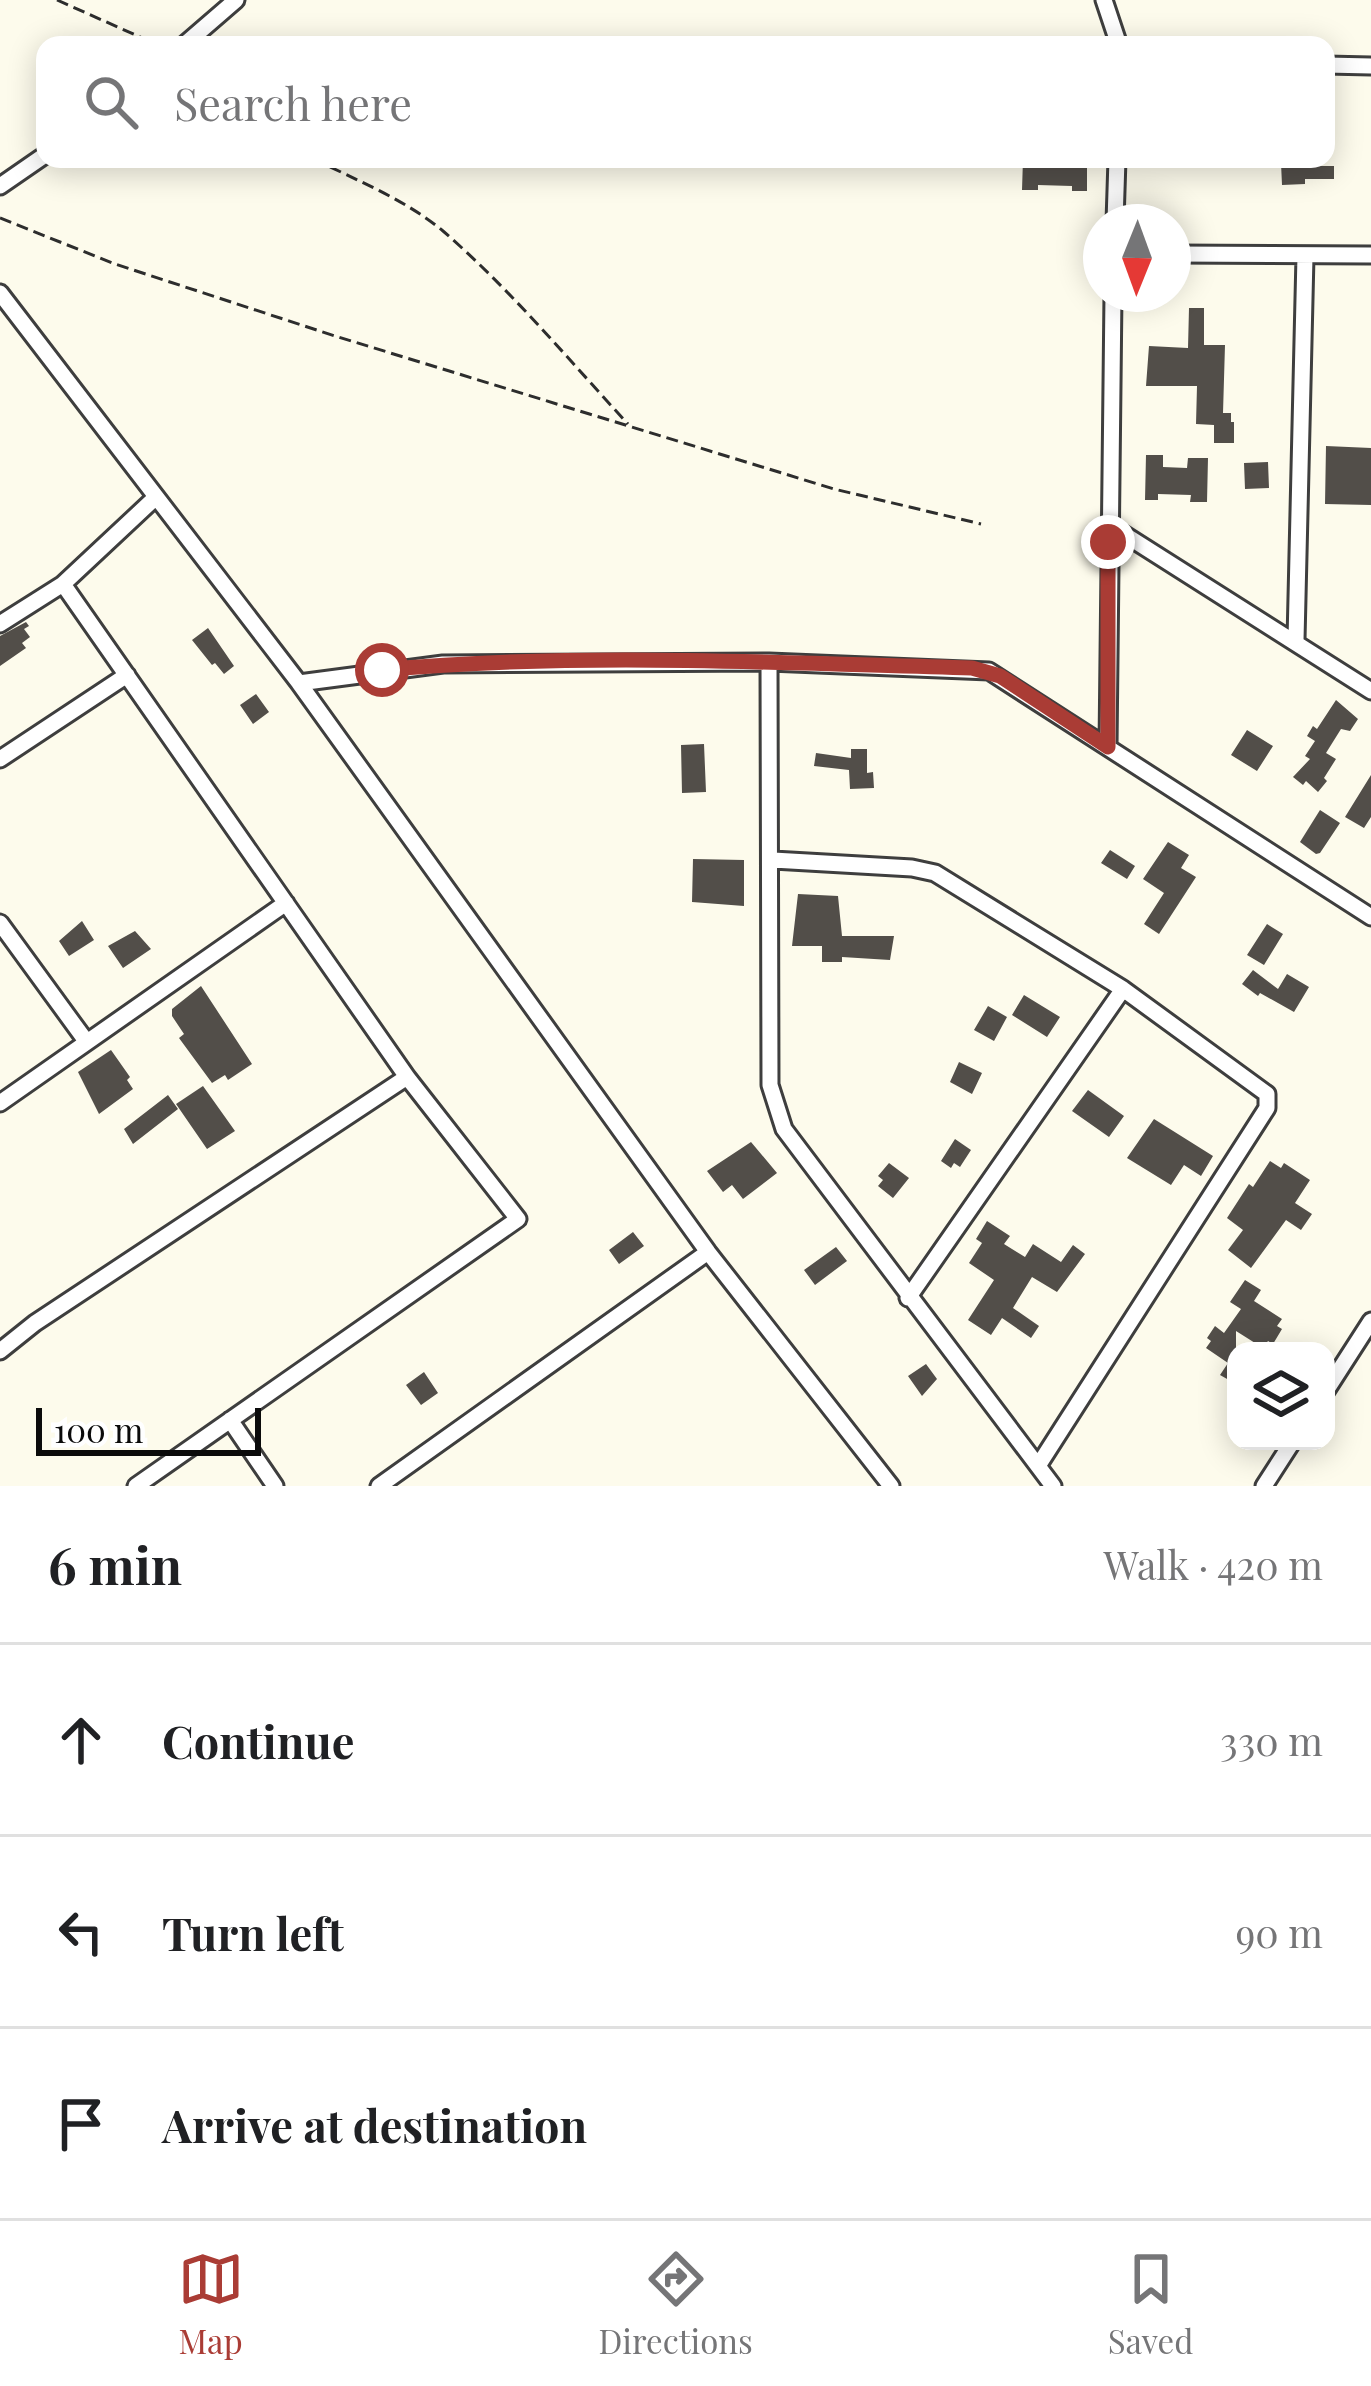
<!DOCTYPE html>
<meta charset="utf-8">
<style>
body{margin:0;font-family:"Playfair Display",serif;background:#f6f6f6;color:#202124}
.controls{position:absolute;right:36px;bottom:36px;display:grid;overflow:hidden;border-radius:24px;box-shadow:0 6px 30px #0003}
.controls button{width:108px;height:108px;display:grid;place-items:center;padding:0;border:0;border-bottom:3px solid #e0e0e0;background:#fff;color:#202124;font:60px sans-serif}
.compass{position:absolute;left:1083px;top:204px;width:108px;height:108px;border-radius:50%;background:#fff;box-shadow:0 6px 30px #0003;rotate:181deg}
.scale{position:absolute;left:36px;bottom:30px;width:225px;box-sizing:border-box;padding-left:12px;border:6px solid #0b0b0b;border-top:0;font-size:33px;line-height:42px;white-space:nowrap;color:#0b0b0b;-webkit-text-stroke:9px #fff;paint-order:stroke}
.stop{position:absolute;width:36px;height:36px;margin:-27px;border:9px solid #aa3c35;border-radius:50%;background:#fff}
.stop.end{background:#aa3c35;border-color:#fff;box-shadow:0 3px 12px #0008}
.list{margin:0;padding:0;list-style:none}
h2{display:flex;justify-content:space-between;align-items:center;height:156px;margin:0;padding:0 48px;font-size:51px}
h2 small{font-size:39px;font-weight:400;color:#757577}
.list li{display:grid;grid-template-columns:78px 1fr auto;gap:36px;align-items:center;box-sizing:border-box;height:192px;padding:0 48px;border-top:3px solid #e0e0e0}
.list b{display:block;font-size:45px;white-space:nowrap}
.list em{font-size:39px;font-style:normal;color:#757577}
.icon{flex:none;width:66px;height:66px;fill:none;stroke:currentColor;stroke-width:2;stroke-linecap:round;stroke-linejoin:round}
.map{position:relative;flex:none;width:1371px;height:1486px;overflow:hidden}
.search{position:absolute;background:#fff;box-shadow:0 6px 30px #0003;left:36px;right:36px;top:36px;height:132px;display:flex;align-items:center;gap:30px;box-sizing:border-box;padding:0 42px;border-radius:24px;color:#757577;font-size:45px}
.sheet{height:732px;background:#fff}
nav{display:flex;justify-content:space-around;align-items:center;box-sizing:border-box;height:168px;border-top:3px solid #e0e0e0;background:#fff;font-size:33px;color:#757577}
nav a{display:grid;justify-items:center;gap:6px}
nav .on{color:#aa3c35}
.map>svg:first-child{display:block}
.building{fill:#524e49}
.lines{fill:none;stroke-linecap:round;stroke-linejoin:round}
.street-casing{stroke:#3e3e3e;stroke-width:21}
.path{stroke:#2d2d2d;stroke-width:3;stroke-dasharray:12 6;stroke-linecap:butt}
.street{stroke:#fff;stroke-width:15}
.route{stroke:#aa3c35;stroke-width:15}
</style>
<div class="map">
<svg width="1371" height="1486" viewBox="0 0 1371 1486">
<rect width="100%" height="100%" fill="#fdfbec"/>
<path class="building" d="M1023 159H1087V191H1072V186L1038 185V190H1022Z
M1304 162V166H1334V179H1305V184L1282 185 1281 163Z
M1189 308H1204V345H1225L1223 413H1231V422H1234V443H1214V425L1196 424 1197 386H1146L1149 346 1188 348Z
M1326 446 1371 448V505L1325 504Z
M1146 455H1163V467L1187 468 1188 458H1208L1207 502H1190L1191 495 1158 494V500H1145Z
M1268 462 1269 488 1245 489 1244 463Z
M26 622 29 626 24 629 30 637 22 643 26 648 0 666V636Z
M208 628 234 666 224 674 215 663 212 665 192 640Z
M256 694 269 712 253 724 240 705Z
M1336 700 1358 719 1350 731 1341 729 1326 753 1336 759 1324 778 1327 781 1318 792 1306 781 1303 785 1293 777 1310 759 1305 756 1315 741 1307 736 1313 726 1317 729Z
M1247 730 1273 746 1257 771 1231 755Z
M704 744 706 792 682 793 681 745Z
M851 749H867V773L873 772 874 788 850 789 849 770 814 766 816 753 851 758Z
M1371 775V817L1364 828 1345 817Z
M1320 810 1340 823 1320 853 1316 854 1300 842Z
M1168 842 1189 855 1181 868 1196 877 1159 934 1144 924 1164 893 1143 879Z
M1110 850 1135 866 1127 879 1101 863Z
M693 859 744 860V906L692 902Z
M798 894 838 896 842 936H894L890 960 842 957V962H822V946H792Z
M82 921 94 940 69 956 59 941Z
M1267 924 1283 934 1264 965 1247 955Z
M135 931 151 949 123 968 108 946Z
M1253 970 1278 989 1287 974 1309 987 1294 1012 1260 993 1258 996 1242 984Z
M201 986 252 1064 228 1080 225 1075 212 1083 179 1038 184 1034 172 1016V1009Z
M1024 995 1060 1017 1047 1037 1012 1015Z
M988 1006 1007 1017 994 1041 974 1030Z
M111 1050 130 1077 127 1080 133 1089 99 1114 78 1072Z
M959 1062 982 1073 972 1094 950 1082Z
M203 1086 235 1131 207 1149 176 1104Z
M1088 1090 1124 1116 1109 1137 1072 1111Z
M168 1095 178 1109 133 1144 124 1129Z
M1154 1119 1213 1156 1201 1176 1184 1165 1171 1185 1127 1158Z
M955 1139 971 1150 960 1167 954 1163 951 1168 941 1161Z
M751 1142 777 1173 743 1199 732 1185 723 1192 707 1171Z
M1270 1161 1281 1168 1284 1163 1310 1180 1295 1203 1312 1214 1301 1230 1286 1220 1251 1268 1228 1250 1243 1230 1227 1218 1249 1184 1253 1187Z
M889 1163 909 1178 893 1198 878 1186 883 1180 878 1176Z
M987 1221 1010 1236 1004 1244 1025 1257 1033 1244 1061 1262 1073 1245 1085 1254 1057 1292 1032 1277 1013 1308 1039 1326 1031 1338 1002 1318 991 1335 968 1320 994 1280 969 1263 982 1243 976 1239Z
M633 1232 644 1246 619 1264 609 1250Z
M836 1247 847 1261 815 1285 804 1270Z
M1245 1280 1261 1290 1254 1301 1282 1319 1277 1326 1282 1329 1273 1344 1268 1341 1263 1348 1236 1331V1384L1220 1375 1228 1363 1206 1348 1211 1341 1207 1338 1215 1326 1224 1333 1241 1309 1230 1302Z
M926 1364 937 1379 922 1396 908 1376Z
M424 1372 438 1393 421 1405 406 1385Z"/>
<g class="lines">
<defs>
<path id="street" d="M1104 0 1119 45
M184 45 236 0
M1326 65 1371 66
M0 186 45 155
M1115 222 1117 159
M1173 254 1371 255
M0 293 299 683 708 1252 891 1486
M1108 524 1371 691
M0 624 63 584 156 497
M1296 640 1305 256
M769 662 770 1085 784 1129 1053 1486
M299 683 443 664 769 662 989 671 1371 917
M1108 747 1113 294
M0 759 127 675
M773 860 912 868 935 873 1123 989 1267 1094V1108L1038 1466
M0 923 86 1041
M0 1103 286 903
M908 1298 1123 989
M0 1351 35 1323 407 1077 63 584
M1326 1391 1371 1321
M230 1420 275 1486
M136 1486 518 1219 407 1077
M379 1486 708 1252
M1264 1486 1293 1441"/>
</defs>
<use href="#street" class="street-casing"/>
<path class="path" d="M57 0 158 45
M314 159C356 180 406 200 443 231 510 289 568 359 628 424
M0 218 115 264 335 336 834 489 981 524"/>
<use href="#street" class="street"/>
</g>
<g class="lines">
<path class="route" d="M382 670C577 652 776 663 972 668L1000 676 1108 747V542"/>
</g>
</svg>
<div class="controls">
<button><svg class="icon" aria-label="layers" viewBox="0 0 24 24"><path d="M12 4l9 5-9 5-9-5zM3 14l9 5 9-5"/></svg></button>
</div>
<svg class="compass" viewBox="-18 -18 36 36"><path d="M0-13l5 13h-10z" fill="#e53935"/><path d="M0 13l5-13h-10z" fill="#757577"/></svg>
<div class="scale">100 m</div>
<div class="stop" style="left:382px;top:670px"></div>
<div class="stop end" style="left:1108px;top:542px"></div>
<div class="search"><svg class="icon" aria-label="search" viewBox="0 0 24 24"><circle cx="10" cy="10" r="6"/><path d="M15 15l6 6"/></svg>Search here</div>
</div>
<section class="sheet">
<h2>6 min<small>Walk · 420 m</small></h2>
<ul class="list">
<li><svg class="icon" aria-label="ahead" viewBox="0 0 24 24"><path d="M12 20V5M6 11l6-6 6 6"/></svg><div><b>Continue</b></div><em>330 m</em></li>
<li><svg class="icon" aria-label="left" viewBox="0 0 24 24"><path d="M17 20v-9H6M10 6l-5 5 5 5"/></svg><div><b>Turn left</b></div><em>90 m</em></li>
<li><svg class="icon" aria-label="arrive" viewBox="0 0 24 24"><path d="M6 21V4h12l-3 4 3 4H6"/></svg><div><b>Arrive at destination</b></div></li>
</ul>
</section>
<nav>
<a class="on"><svg class="icon" aria-label="map" viewBox="0 0 24 24"><path d="M3 6l6-2 6 2 6-2v14l-6 2-6-2-6 2zM9 4v14M15 6v14"/></svg>Map</a>
<a><svg class="icon" aria-label="directions" viewBox="0 0 24 24"><path d="M12 3l9 9-9 9-9-9zM9 14v-3h6M13 9l2 2-2 2"/></svg>Directions</a>
<a><svg class="icon" aria-label="saved" viewBox="0 0 24 24"><path d="M7 4h10v16l-5-4-5 4z"/></svg>Saved</a>
</nav>
